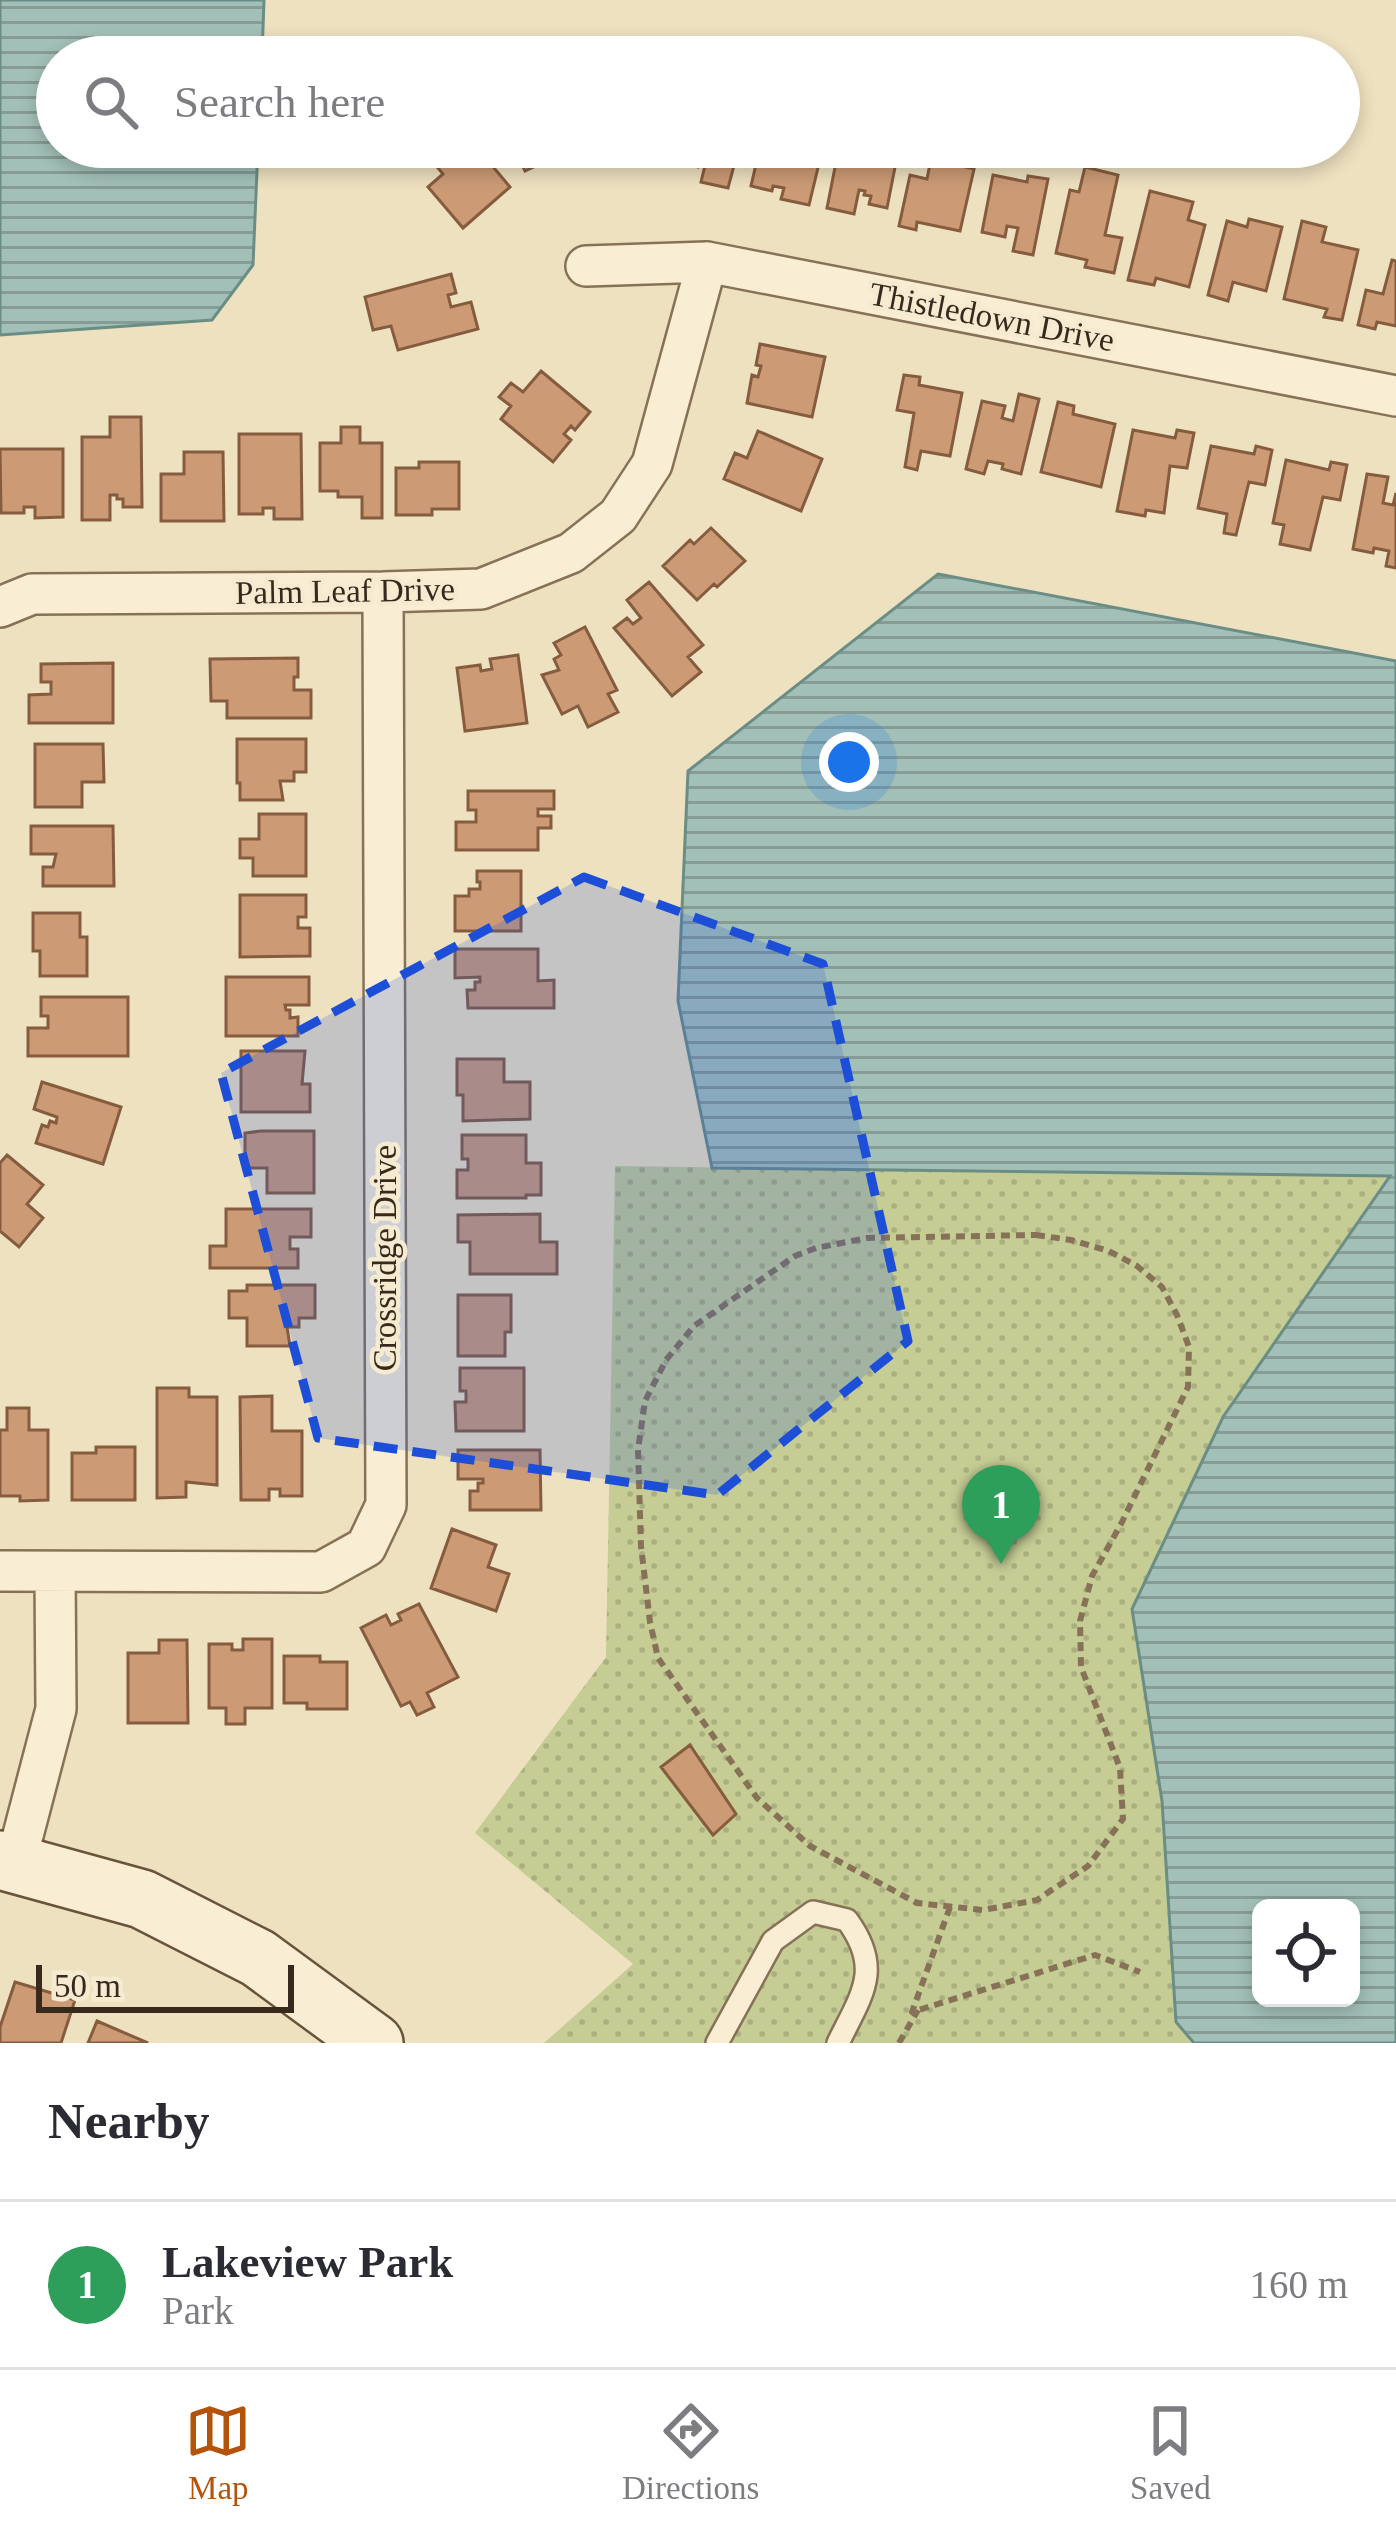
<!DOCTYPE html>
<style>
body{margin:0;font-family:Georgia,serif;background:#f2f2f3;color:#2b2b33}
.controls{position:absolute;right:36px;bottom:36px;display:grid;overflow:hidden;border-radius:18px;box-shadow:0 6px 18px #0003}
.controls button{width:108px;height:108px;display:grid;place-items:center;padding:0;border:0;border-bottom:3px solid #e1e1e2;background:#fff;color:#2b2b33;font:60px sans-serif}
.scale{position:absolute;left:36px;bottom:30px;width:258px;box-sizing:border-box;padding-left:12px;border:6px solid #372a1d;border-top:0;font-size:33px;line-height:42px;white-space:nowrap;color:#372a1d;-webkit-text-stroke:9px #f5ebd0;paint-order:stroke}
.you{position:absolute;left:849px;top:762px;width:42px;height:42px;margin:-30px;border:9px solid #fff;border-radius:50%;background:#1a73e8;box-shadow:0 0 0 18px #1a73e833}
.badge{display:grid;place-items:center;width:78px;height:78px;border-radius:50%;background:#b45309;color:#fff;font-size:39px;font-weight:700}
.pin{position:absolute;translate:-50% -99px;filter:drop-shadow(0 3px 6px #0008)}
.pin::after{content:'';position:absolute;top:63px;width:42px;height:36px;background:inherit;clip-path:polygon(0 0,100% 0,50% 100%)}
.list{margin:0;padding:0;list-style:none}
h2{display:flex;justify-content:space-between;align-items:center;height:156px;margin:0;padding:0 48px;font-size:51px}
h2 small{font-size:39px;font-weight:400;color:#7c7c81}
.list li{display:grid;grid-template-columns:78px 1fr auto;gap:36px;align-items:center;box-sizing:border-box;height:168px;padding:0 48px;border-top:3px solid #e1e1e2}
.list b{display:block;font-size:45px;white-space:nowrap}
.list p{margin:0;font-size:39px;white-space:nowrap;color:#7c7c81}
.list em{font-size:39px;font-style:normal;color:#7c7c81}
.icon{flex:none;width:66px;height:66px;fill:none;stroke:currentColor;stroke-width:2;stroke-linecap:round;stroke-linejoin:round}
.map{position:relative;flex:none;width:1396px;height:2043px;overflow:hidden}
.search{position:absolute;background:#fff;box-shadow:0 6px 18px #0003;left:36px;right:36px;top:36px;height:132px;display:flex;align-items:center;gap:30px;box-sizing:border-box;padding:0 42px;border-radius:66px;color:#7c7c81;font-size:45px}
.sheet{height:324px;background:#fff}
nav{display:flex;justify-content:space-around;align-items:center;box-sizing:border-box;height:168px;border-top:3px solid #e1e1e2;background:#fff;font-size:33px;color:#7c7c81}
nav a{display:grid;justify-items:center;gap:6px}
nav .on{color:#b45309}
.map>svg:first-child{display:block}
.grass{fill:url(#grass-dots);fill-rule:evenodd}
.water{fill:url(#water-rules);stroke:#6a8e85;stroke-width:3;fill-rule:evenodd}
.building{fill:#cc9b76;stroke:#865c3e;stroke-width:3}
.lines{fill:none;stroke-linecap:round;stroke-linejoin:round}
.lane-casing{stroke:#877258;stroke-width:26}
.street-casing{stroke:#877258;stroke-width:44}
.secondary-casing{stroke:#69533b;stroke-width:62}
.path{stroke:#877258;stroke-width:6;stroke-dasharray:9 6;stroke-linecap:butt}
.lane{stroke:#f9eed3;stroke-width:21}
.street{stroke:#f9eed3;stroke-width:39}
.secondary{stroke:#f9eed3;stroke-width:57}
.marked{fill:#1d4ed8;fill-opacity:0.2;stroke:#1d4ed8;stroke-width:9;stroke-dasharray:24 15;stroke-linejoin:round}
.labels{text-anchor:middle;dominant-baseline:central;stroke-width:9;stroke-linejoin:round;paint-order:stroke}
.street-label{font-size:33px;fill:#372a1d;stroke:#f5ebd0}
</style>
<div class="map">
<svg width="1396" height="2043" viewBox="0 0 1396 2043">
<defs>
<pattern id="grass-dots" width="8" height="8" patternUnits="userSpaceOnUse" patternTransform="scale(3)"><rect width="8" height="8" fill="#c5cc94"/><path d="M2 2h.1M6 6h.1" fill="none" stroke="#aaaf7f" stroke-width="1.8" stroke-linecap="round"/></pattern>
<pattern id="water-rules" width="6" height="5" patternUnits="userSpaceOnUse" patternTransform="scale(3)"><rect width="6" height="5" fill="#a3c0b8"/><path d="M0 2.5h6" fill="none" stroke="#869c95"/></pattern>
</defs>
<rect width="100%" height="100%" fill="#eee1c0"/>
<path class="grass" d="M615 1166 1391 1176 1396 2043H544L633 1964 475 1833 606 1657ZM1261 1908H1351V1998H1261Z"/>
<path class="water" d="M0 0H264L262 57H57V147H258L253 265 212 320 0 335Z
M938 574 1396 661V2043H1194L1176 2022 1162 1801 1132 1609 1223 1417 1390 1176 712 1168 678 1001 688 771ZM1261 1908H1351V1998H1261Z"/>
<path class="building" d="M514 147H561L557 149 559 155 525 171Z
M594 147H655L654 163 632 162V155L622 154 621 165 592 162Z
M677 147H739L728 188 701 182 707 157 701 155 698 167 674 161Z
M760 147H823L809 205 781 199 784 188 773 186 772 191 751 186Z
M839 147H899L887 208 869 204 871 196 864 195 865 191 859 190 854 214 827 208Z
M447 150 462 166 480 151 510 187 463 228 428 187 443 174 433 162Z
M931 159 974 169 960 231 917 222 916 230 899 226 910 175 927 179Z
M1085 167 1118 175 1105 235 1122 238 1114 273 1085 267 1087 260 1056 253 1070 190 1079 192Z
M993 175 1027 182 1028 176 1048 179 1033 255 1013 251 1018 228 1007 226 1005 237 982 232Z
M1150 191 1193 202 1188 220 1205 225 1189 287 1156 278 1154 285 1128 280Z
M1249 219 1282 227 1266 291 1233 282 1228 301 1208 295 1227 221 1247 227Z
M1302 221 1326 227 1322 242 1358 250 1342 320 1324 317 1327 309 1284 299Z
M1392 260 1396 261V326L1377 322 1375 329 1358 325 1366 290 1383 294Z
M451 274 456 293 448 295 451 307 471 302 478 329 398 350 391 326 373 330 365 297Z
M760 344 825 357 812 417 747 403 752 375 758 377 761 366 756 365Z
M541 371 590 412 575 430 571 426 564 434 571 440 553 462 501 419 511 406 499 397 511 383 523 392Z
M904 375 920 377 919 385 962 393 950 456 921 451 917 470 905 467 914 413 897 410Z
M1019 394 1039 399 1021 474 1002 469 1003 464 988 461 984 474 966 469 982 401 1005 406 1002 418 1013 421Z
M1058 402 1074 406 1073 414 1115 424 1101 487 1041 472Z
M110 417H141L142 507H123V499H117V495H110V520H82V437H110Z
M341 427H360V443H382V518H362V497H338V491H320V443H341Z
M1133 430 1175 438 1177 430 1194 433 1187 468 1170 466 1164 513 1146 510 1145 516 1117 511Z
M758 431 822 459 801 511 724 479 735 453 747 458Z
M239 434H301L302 519H274V508H263V514H239Z
M1211 446 1254 454 1256 446 1272 450 1265 485 1249 482 1236 535 1224 533 1227 514 1198 508Z
M0 449H63V517L35 518V507H24V513H1Z
M184 452H223L224 521H161V474H184Z
M1286 460 1329 470 1331 462 1347 465 1340 500 1323 497 1310 550 1280 544 1284 525 1273 523Z
M419 462H459V509H432V515H396V468H419Z
M1367 474 1388 477 1383 503 1393 505 1396 493V568L1386 566 1389 551 1374 548 1373 553 1353 549Z
M711 528 745 561 717 587 714 584 697 600 663 566 690 540 694 544Z
M649 582 703 645 688 657 701 672 672 696 614 628 627 618 633 624 641 618 627 600Z
M585 627 617 690 608 694 618 712 588 727 578 706 562 714 542 675 559 670 554 659 561 655 554 643Z
M518 655 527 723 465 731 457 668 480 665 481 671 492 669 490 659Z
M298 658V677H294V690H311V718H227V701H211L210 659Z
M113 663V723H29V695L51 694V682H41V664Z
M237 739H306V772H294V781H280L283 800H240V783H237Z
M35 744H103L104 782H82V807H35Z
M468 791H554V809H538V816H551V828H538V850H456V822H476V810H468Z
M259 814H306V876H253V858H240V839H259Z
M31 826H113L114 886H43V867H53L56 854H31Z
M477 871H521V931H455V896H469V889H480V882H477Z
M240 895H306V917H298V928H310V956L240 957Z
M33 913H80V937H87V976H40V951H33Z
M455 949H538V981L554 980V1008H468L467 990H475V982H480V977L455 978Z
M226 977H309V1005H285L286 1010H290V1018L298 1017V1036H226Z
M41 997H128V1056H28V1028H48V1016H41Z
M241 1051H305L302 1084H310V1112H241Z
M457 1059H504V1082H530V1119L463 1121V1095H457Z
M42 1082 121 1107 103 1164 36 1143 42 1125 48 1127 50 1121 56 1123 57 1117 34 1109Z
M261 1131H314V1193H267V1168H245V1133Z
M462 1135H526V1163H541V1195H526V1198H457V1170H468V1159H462Z
M7 1155 43 1185 27 1204 43 1218 19 1247 0 1231V1163Z
M226 1209H311V1237H290V1249H298V1268H210V1246H226Z
M540 1214V1242H557V1274H470V1242H458V1215Z
M247 1285H315V1318H299V1327H287L290 1346H247V1318H229V1291H247Z
M458 1295H511V1332H505V1356H458Z
M460 1368H524V1431H456L455 1402H466V1391H460Z
M157 1388H189V1397H217V1485L186 1482V1497L157 1498Z
M272 1396V1431H302V1496H280V1489H269V1500H241L240 1397Z
M7 1408H29V1430H48V1500L20 1501V1496H0V1430H7Z
M96 1447H135V1500H72V1453H96Z
M458 1450H540L541 1510H470V1491H478V1483H483V1479H458Z
M452 1529 496 1545 488 1567 509 1574 496 1611 431 1588Z
M419 1604 458 1677 427 1693 434 1707 417 1715 410 1702 401 1706 361 1628 386 1615 391 1625 401 1620 398 1614Z
M243 1639H272V1708H245V1724H226V1708H209V1644H232V1650H243Z
M159 1640H187L188 1723H128V1653H159Z
M284 1656H320V1662H347V1709H307V1703H284Z
M690 1745 736 1814 713 1835 661 1767Z
M15 1982 75 2000 61 2043H0V2027Z
M97 2021 148 2043H88Z"/>
<g class="lines">
<defs>
<path id="lane" d="M717 2043 773 1941 813 1912 847 1920C883 1969 862 1994 838 2043"/>
<path id="street" d="M586 266 707 262 1396 396
M0 607 32 594 383 592 481 589 571 553 618 516 652 464 707 262
M0 1571 321 1572 366 1547 386 1505 383 592
M16 1862 56 1709 55 1572"/>
<path id="secondary" d="M0 1860 142 1899 258 1958 374 2043"/>
</defs>
<use href="#lane" class="lane-casing"/>
<use href="#street" class="street-casing"/>
<use href="#secondary" class="secondary-casing"/>
<path class="path" d="M1036 1235 1071 1240 1109 1251 1137 1266 1162 1287 1177 1315 1189 1347 1188 1387 1121 1524 1092 1576 1080 1621 1081 1667 1120 1768 1123 1819 1088 1866 1037 1900 983 1910 917 1903 810 1846 757 1798 658 1658 650 1622 641 1546 638 1450 645 1401 666 1360 694 1326 795 1256 816 1248 867 1238Z
M950 1907 912 2012 1095 1955 1140 1972
M899 2043 918 2010"/>
<use href="#lane" class="lane"/>
<use href="#street" class="street"/>
<use href="#secondary" class="secondary"/>
</g>
<path class="marked" d="M584 877 823 964 908 1341 717 1495 318 1438 221 1073Z"/>
<g class="labels">
<g class="street-label">
<text transform="translate(992 317) rotate(11)">Thistledown Drive</text>
<text transform="translate(345 591) rotate(-1)">Palm Leaf Drive</text>
<text transform="translate(385 1258) rotate(-90)">Crossridge Drive</text>
</g>
</g>
</svg>
<div class="controls">
<button><svg class="icon" aria-label="locate" viewBox="0 0 24 24"><circle cx="12" cy="12" r="6"/><path d="M12 2v4M12 18v4M2 12h4M18 12h4"/></svg></button>
</div>
<div class="scale">50 m</div>
<div class="you"></div>
<div class="pin badge" style="left:1001px;top:1564px;background:#2e9e5b">1</div>
<div class="search"><svg class="icon" aria-label="search" viewBox="0 0 24 24"><circle cx="10" cy="10" r="6"/><path d="M15 15l6 6"/></svg>Search here</div>
</div>
<section class="sheet">
<h2>Nearby<small></small></h2>
<ul class="list">
<li><span class="badge" style="background:#2e9e5b">1</span><div><b>Lakeview Park</b><p>Park</p></div><em>160 m</em></li>
</ul>
</section>
<nav>
<a class="on"><svg class="icon" aria-label="map" viewBox="0 0 24 24"><path d="M3 6l6-2 6 2 6-2v14l-6 2-6-2-6 2zM9 4v14M15 6v14"/></svg>Map</a>
<a><svg class="icon" aria-label="directions" viewBox="0 0 24 24"><path d="M12 3l9 9-9 9-9-9zM9 14v-3h6M13 9l2 2-2 2"/></svg>Directions</a>
<a><svg class="icon" aria-label="saved" viewBox="0 0 24 24"><path d="M7 4h10v16l-5-4-5 4z"/></svg>Saved</a>
</nav>
